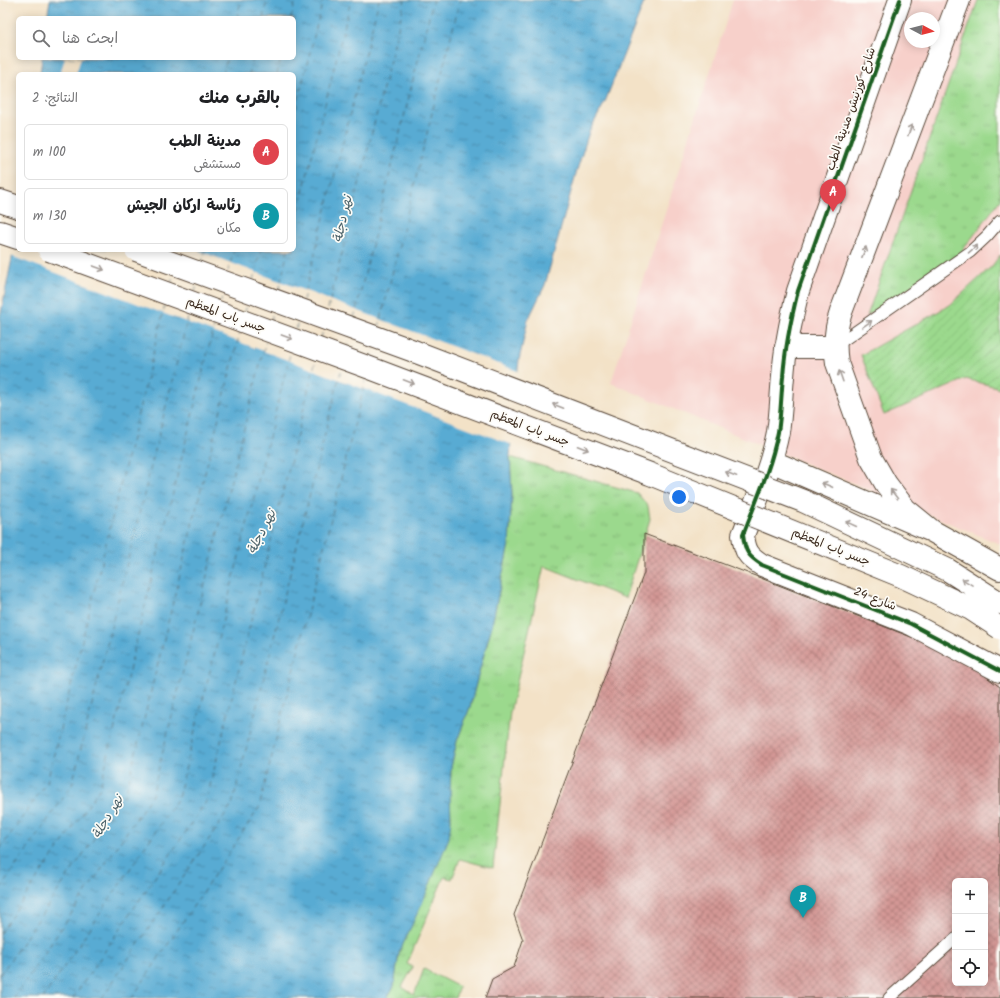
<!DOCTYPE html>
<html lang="ar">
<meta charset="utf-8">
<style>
body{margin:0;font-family:Kalam,"Playpen Sans Arabic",sans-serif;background:#f6f6f6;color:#202124;direction:rtl}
.controls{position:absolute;right:12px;bottom:12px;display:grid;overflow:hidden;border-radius:6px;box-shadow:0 2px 10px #0003}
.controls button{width:36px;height:36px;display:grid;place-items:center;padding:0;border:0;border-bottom:1px solid #e0e0e0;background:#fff;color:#202124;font:20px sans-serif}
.compass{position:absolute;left:904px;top:12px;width:36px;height:36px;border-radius:50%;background:#fff;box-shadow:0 2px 10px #0003;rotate:97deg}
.you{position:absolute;left:679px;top:497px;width:14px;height:14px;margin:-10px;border:3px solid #fff;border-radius:50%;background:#1a73e8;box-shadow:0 0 0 6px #1a73e833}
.badge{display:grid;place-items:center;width:26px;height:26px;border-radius:50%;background:#db2777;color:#fff;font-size:13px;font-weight:700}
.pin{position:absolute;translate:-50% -33px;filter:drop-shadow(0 1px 2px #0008)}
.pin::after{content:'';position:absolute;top:21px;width:14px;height:12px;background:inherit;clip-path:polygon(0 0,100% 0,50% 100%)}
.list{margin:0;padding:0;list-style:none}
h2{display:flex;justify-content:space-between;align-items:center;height:52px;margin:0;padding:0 16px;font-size:17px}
h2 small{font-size:13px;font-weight:400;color:#757577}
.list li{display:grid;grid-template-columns:26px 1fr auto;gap:12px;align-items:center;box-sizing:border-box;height:56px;margin:0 8px 8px;padding:0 8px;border:1px solid #e0e0e0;border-radius:6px}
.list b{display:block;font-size:15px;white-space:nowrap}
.list p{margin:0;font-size:13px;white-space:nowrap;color:#757577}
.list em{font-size:13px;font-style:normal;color:#757577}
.icon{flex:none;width:22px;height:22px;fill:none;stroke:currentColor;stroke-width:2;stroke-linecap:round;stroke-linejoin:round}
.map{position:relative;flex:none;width:1000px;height:998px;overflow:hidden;direction:ltr}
.search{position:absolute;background:#fff;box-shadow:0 2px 10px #0003;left:16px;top:16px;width:280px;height:44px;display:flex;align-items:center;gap:10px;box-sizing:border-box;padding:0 14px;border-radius:6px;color:#757577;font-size:15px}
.panel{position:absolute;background:#fff;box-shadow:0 2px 10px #0003;left:16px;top:72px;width:280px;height:180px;border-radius:6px;direction:rtl}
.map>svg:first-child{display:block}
.built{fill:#f7d0ca;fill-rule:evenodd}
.grass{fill:url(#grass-tufts);stroke:#6b8256}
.garden{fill:url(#garden-furrows);stroke:#6b8256}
.water{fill:url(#water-ripples);stroke:#4a6a78}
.pier{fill:#f3e2c7}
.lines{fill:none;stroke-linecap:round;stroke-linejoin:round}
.ferry{stroke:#475e66;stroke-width:1;stroke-dasharray:5 4;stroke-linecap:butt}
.building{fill:url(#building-cross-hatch);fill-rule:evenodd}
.lane-casing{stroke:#574637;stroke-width:13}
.secondary-casing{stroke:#574637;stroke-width:24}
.primary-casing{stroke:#574637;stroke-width:24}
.lane{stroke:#fff;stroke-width:11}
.secondary{stroke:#fff;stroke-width:22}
.primary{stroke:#fff;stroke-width:22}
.primary-bridge-casing{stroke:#574637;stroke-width:24;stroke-linecap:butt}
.primary-bridge{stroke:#fff;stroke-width:22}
.cycleway-casing{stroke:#fdfcf7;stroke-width:6}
.cycleway{stroke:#1b5e20;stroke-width:4}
.oneway{stroke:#a79f9a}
.labels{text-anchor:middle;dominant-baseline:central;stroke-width:3.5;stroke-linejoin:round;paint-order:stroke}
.street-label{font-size:12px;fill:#3b2a1e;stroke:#fdfcf7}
.water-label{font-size:13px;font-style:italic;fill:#475e66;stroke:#fdfcf7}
</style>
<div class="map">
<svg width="1000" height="998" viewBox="0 0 1000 998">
<defs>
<pattern id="grass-tufts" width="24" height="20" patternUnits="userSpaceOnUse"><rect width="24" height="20" fill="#9bd98d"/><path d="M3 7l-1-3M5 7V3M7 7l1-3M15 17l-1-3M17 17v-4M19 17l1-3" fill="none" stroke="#86ba79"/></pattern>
<pattern id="garden-furrows" width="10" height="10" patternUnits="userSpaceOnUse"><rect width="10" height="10" fill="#9bd98d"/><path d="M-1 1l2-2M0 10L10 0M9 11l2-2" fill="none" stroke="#86ba79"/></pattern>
<pattern id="water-ripples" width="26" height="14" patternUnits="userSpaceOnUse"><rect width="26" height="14" fill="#58abd3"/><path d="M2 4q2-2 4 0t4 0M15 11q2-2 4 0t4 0" fill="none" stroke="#4a8bab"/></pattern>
<pattern id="building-cross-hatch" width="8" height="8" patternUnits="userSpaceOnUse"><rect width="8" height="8" fill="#d49895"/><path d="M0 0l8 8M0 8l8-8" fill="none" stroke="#ad7c79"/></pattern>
</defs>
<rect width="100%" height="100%" fill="#fdfcf7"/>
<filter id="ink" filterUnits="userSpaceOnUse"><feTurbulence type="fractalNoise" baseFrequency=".025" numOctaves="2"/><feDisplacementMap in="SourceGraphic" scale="8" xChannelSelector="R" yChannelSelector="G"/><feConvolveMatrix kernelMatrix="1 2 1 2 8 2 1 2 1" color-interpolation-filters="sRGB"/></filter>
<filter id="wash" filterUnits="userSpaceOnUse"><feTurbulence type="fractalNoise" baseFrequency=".012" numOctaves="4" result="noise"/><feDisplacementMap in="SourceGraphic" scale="16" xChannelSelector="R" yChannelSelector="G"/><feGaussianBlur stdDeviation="0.9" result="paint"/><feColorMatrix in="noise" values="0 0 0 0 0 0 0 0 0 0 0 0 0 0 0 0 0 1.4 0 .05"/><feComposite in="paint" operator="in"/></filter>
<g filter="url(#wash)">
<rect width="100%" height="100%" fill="#f3e2c7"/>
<path class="built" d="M733 0H1000V544L611 383ZM910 18H934V42H910Z"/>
<path class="grass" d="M978 0H1000V200L960 254 867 316Z
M510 457 637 493 648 506 650 519 625 598 544 566 510 712 493 868 460 859 452 879 444 877 407 964 413 967 402 987 414 995 424 969 459 987 455 998H387L394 986 399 953 410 928 451 820 450 795 451 767 457 741 470 707 479 672 491 629 509 544 512 494Z"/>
<path class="garden" d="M1000 255V388L966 379 884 415 861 355 950 305 992 266Z"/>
<path class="water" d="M50 0H645L605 102 589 132 577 170 545 285 528 320 519 360 514 406 510 457 512 494 509 544 491 629 479 672 470 707 457 741 451 767 450 795 451 820 449 838 423 901 399 953 394 986 387 998H0V317L18 229V250H294V74H40L42 58H294V18H47Z"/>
<path class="pier" d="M65 58H81L76 74H60Z
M18 227V250H197L520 372 513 445 11 256 16 229Z"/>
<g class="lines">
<path class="ferry" d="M237 18 241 0
M263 18 267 0
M291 18 296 0
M223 74 227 58
M249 74 253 58
M277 74 281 58
M294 117 323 0
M294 228 351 0
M202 263 205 250
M228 271 234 250
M253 280 261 250
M171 284 173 276
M279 290 288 250
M195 292 197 284
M303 300 379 0
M221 302 223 292
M328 309 405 0
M245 312 248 301
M354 318 433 0
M271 321 273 312
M379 327 460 0
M296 329 298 321
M321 338 323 330
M347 347 349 339
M371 358 374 347
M0 849 47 782 165 305
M0 889 72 785 189 313
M0 933 100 788 215 323
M0 975 126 792 240 332
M14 998 152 795 266 341
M43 998 178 798 291 350
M73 998 206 802 316 359
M102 998 232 805 341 370
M132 998 259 808 366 378"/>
</g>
<g id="blocks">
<path class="building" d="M644 534 758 577 957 655 1000 687V998H485L492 979 514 967 523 940 514 915 644 573ZM955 881H985V983H955Z"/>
</g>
</g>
<g filter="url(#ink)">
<use href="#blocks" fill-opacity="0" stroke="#574637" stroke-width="1"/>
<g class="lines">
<defs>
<path id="lane" d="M835 346 970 252 987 236 1000 221
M889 998 955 939"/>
<path id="secondary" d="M900 0 798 291C791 319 785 348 783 377 781 396 781 414 778 432 771 468 756 501 743 535 745 552 748 556 762 565L911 624 1000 671
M786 347H835
M771 461 932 531 1000 569
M932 531 905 509 886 484 871 458 837 363C834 344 835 329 841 312L959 0"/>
<path id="primary" d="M0 201 18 207
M0 232 18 238"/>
</defs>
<use href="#lane" class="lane-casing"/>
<use href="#secondary" class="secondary-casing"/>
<use href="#primary" class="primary-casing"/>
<use href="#lane" class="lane"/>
<use href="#secondary" class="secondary"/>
<use href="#primary" class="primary"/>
<defs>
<path id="primary-bridge" d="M49 250 370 368 650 474 901 576 971 609 1000 628
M136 250 411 350 803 501 948 570 1000 603"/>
</defs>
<use href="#primary-bridge" class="primary-bridge-casing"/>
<use href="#primary-bridge" class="primary-bridge"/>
<defs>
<path id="cycleway" d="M900 0 798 291C791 319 785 348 783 377 781 396 781 414 778 432 771 468 756 501 743 535 745 552 748 556 762 565L911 624 1000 671"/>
</defs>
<use href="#cycleway" class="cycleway-casing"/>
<use href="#cycleway" class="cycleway"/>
</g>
<defs><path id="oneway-shaft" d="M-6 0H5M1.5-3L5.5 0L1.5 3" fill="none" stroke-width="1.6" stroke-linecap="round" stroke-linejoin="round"/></defs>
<g class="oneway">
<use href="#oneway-shaft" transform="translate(910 130) rotate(-69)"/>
<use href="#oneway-shaft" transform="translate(973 249) rotate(-41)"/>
<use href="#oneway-shaft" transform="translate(864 252) rotate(-69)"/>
<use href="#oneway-shaft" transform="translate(99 268) rotate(20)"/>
<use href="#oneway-shaft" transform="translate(867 324) rotate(-35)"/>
<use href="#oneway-shaft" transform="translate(287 337) rotate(20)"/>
<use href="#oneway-shaft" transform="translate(841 376) rotate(-109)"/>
<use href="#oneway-shaft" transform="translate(409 382) rotate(21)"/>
<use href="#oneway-shaft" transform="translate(558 406) rotate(-159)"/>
<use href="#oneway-shaft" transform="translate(583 448) rotate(21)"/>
<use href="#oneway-shaft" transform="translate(731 474) rotate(-159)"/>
<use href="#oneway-shaft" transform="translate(827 485) rotate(-157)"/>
<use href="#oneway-shaft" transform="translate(894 494) rotate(-127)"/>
<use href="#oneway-shaft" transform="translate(851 524) rotate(-155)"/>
<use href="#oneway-shaft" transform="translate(967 582) rotate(-148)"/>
</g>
</g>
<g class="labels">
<g class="street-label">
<text transform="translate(851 109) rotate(-71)">شارع كورنيش مدينة الطب</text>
<text transform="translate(226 315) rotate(20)">جسر باب المعظم</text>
<text transform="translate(530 428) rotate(21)">جسر باب المعظم</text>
<text transform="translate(831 547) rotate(22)">جسر باب المعظم</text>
<text transform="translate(875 599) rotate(21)">شارع 24</text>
</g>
<g class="water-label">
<text transform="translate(343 219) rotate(-77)">نهر دجلة</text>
<text transform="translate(262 532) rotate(-63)">نهر دجلة</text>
<text transform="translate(108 817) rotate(-59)">نهر دجلة</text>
</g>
</g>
</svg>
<div class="controls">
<button>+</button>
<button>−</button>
<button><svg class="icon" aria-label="locate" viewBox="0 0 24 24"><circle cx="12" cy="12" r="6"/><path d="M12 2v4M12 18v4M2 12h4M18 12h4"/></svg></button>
</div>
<svg class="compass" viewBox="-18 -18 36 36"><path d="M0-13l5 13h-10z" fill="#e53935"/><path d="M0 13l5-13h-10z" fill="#757577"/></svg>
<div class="you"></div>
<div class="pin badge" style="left:833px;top:212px;background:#e0444e">A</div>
<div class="pin badge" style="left:803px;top:918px;background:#0f9aa8">B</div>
<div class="search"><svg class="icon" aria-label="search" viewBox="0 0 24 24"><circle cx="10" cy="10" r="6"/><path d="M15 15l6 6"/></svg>ابحث هنا</div>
<section class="panel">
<h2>بالقرب منك<small>النتائج: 2</small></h2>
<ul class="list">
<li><span class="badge" style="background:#e0444e">A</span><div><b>مدينة الطب</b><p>مستشفى</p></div><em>100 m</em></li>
<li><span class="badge" style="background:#0f9aa8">B</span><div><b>رئاسة اركان الجيش</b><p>مكان</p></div><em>130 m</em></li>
</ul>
</section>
</div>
